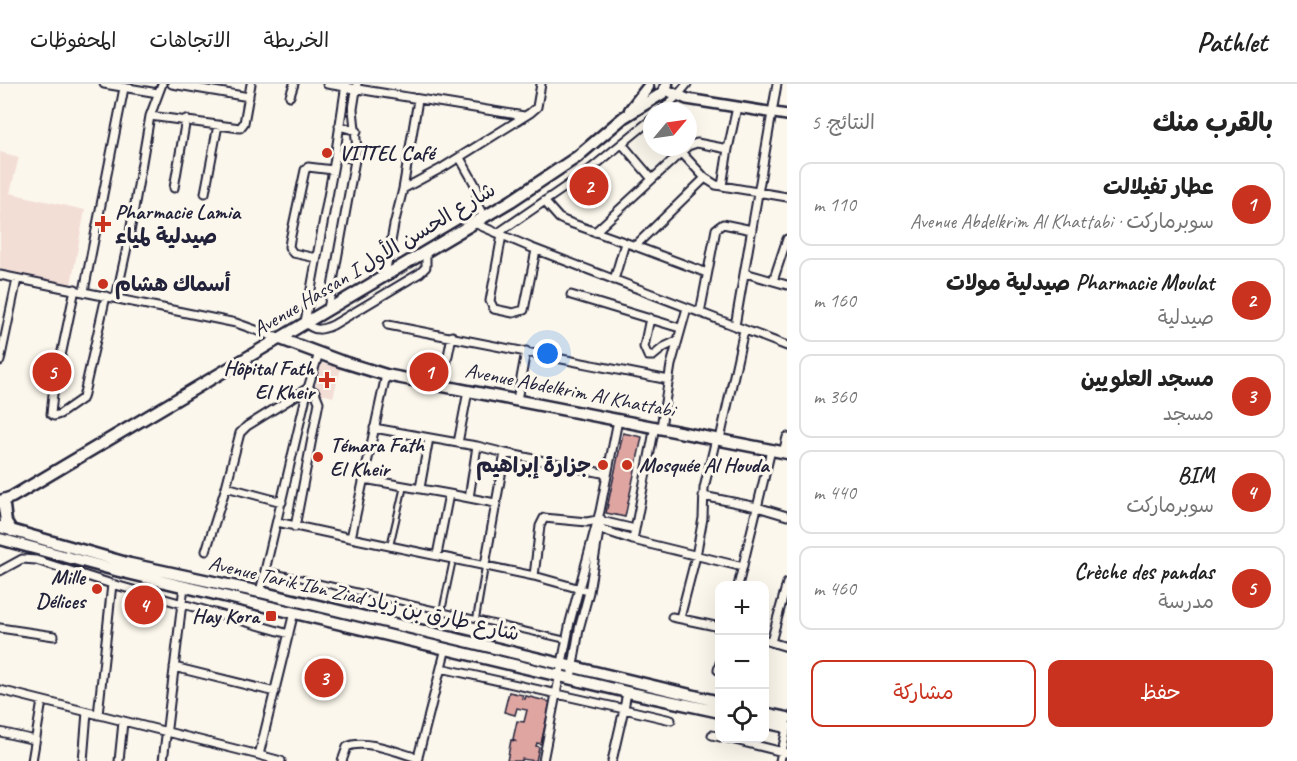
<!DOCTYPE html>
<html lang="ar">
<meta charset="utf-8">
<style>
body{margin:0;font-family:Caveat,"Playpen Sans Arabic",sans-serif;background:#f2f2f2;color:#222;direction:rtl}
.controls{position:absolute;right:18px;bottom:18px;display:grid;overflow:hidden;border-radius:12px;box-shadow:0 6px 24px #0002}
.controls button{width:54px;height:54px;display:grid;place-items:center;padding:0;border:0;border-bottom:2px solid #e0e0e0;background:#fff;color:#222;font:30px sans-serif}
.compass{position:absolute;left:643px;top:18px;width:54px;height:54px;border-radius:50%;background:#fff;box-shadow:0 6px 24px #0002;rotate:61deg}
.you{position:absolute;left:548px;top:270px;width:21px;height:21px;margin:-15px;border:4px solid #fff;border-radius:50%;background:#1a73e8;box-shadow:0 0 0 9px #1a73e833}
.badge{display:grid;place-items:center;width:39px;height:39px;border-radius:50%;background:#c8321e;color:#fff;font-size:20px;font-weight:700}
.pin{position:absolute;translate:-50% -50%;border:3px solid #fff;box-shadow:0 2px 6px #0006}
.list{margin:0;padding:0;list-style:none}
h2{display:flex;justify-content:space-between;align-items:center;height:78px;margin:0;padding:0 24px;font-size:26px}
h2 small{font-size:20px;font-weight:400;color:#767676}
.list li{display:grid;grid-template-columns:39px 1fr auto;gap:18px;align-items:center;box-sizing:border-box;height:84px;margin:0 12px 12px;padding:0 12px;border:2px solid #e0e0e0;border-radius:12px}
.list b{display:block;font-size:22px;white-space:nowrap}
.list p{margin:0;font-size:20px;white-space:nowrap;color:#767676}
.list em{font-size:20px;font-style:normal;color:#767676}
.actions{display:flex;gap:12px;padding:18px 24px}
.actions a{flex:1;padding:14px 0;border:2px solid #c8321e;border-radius:12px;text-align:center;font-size:21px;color:#c8321e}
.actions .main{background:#c8321e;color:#fff}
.icon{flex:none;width:33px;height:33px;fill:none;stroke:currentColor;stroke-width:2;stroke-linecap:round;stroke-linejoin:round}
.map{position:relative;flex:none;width:787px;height:677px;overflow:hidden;direction:ltr}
header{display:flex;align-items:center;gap:36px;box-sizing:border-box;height:84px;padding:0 30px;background:#fff;border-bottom:2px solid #e0e0e0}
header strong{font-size:28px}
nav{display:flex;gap:33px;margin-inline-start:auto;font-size:21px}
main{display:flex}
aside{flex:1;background:#fff}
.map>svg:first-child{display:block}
.built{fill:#f3ded6}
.building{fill:#dfa5a1;stroke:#22223b;stroke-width:1.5}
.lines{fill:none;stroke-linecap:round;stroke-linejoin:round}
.service-casing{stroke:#22223b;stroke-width:8}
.minor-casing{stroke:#22223b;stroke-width:11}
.tertiary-casing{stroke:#22223b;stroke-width:14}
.secondary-casing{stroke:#22223b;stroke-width:15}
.primary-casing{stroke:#22223b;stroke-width:15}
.service{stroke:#fbf7ec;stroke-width:4}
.minor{stroke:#fbf7ec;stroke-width:7}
.tertiary{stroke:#fbf7ec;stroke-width:9}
.secondary{stroke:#fbf7ec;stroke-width:10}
.primary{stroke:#fbf7ec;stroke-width:10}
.poi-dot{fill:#c8321e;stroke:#fbf7ec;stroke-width:2}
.labels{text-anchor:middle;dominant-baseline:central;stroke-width:6;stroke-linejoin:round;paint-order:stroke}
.poi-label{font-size:21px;font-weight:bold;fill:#22223b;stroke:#fbf7ec;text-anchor:start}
.street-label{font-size:21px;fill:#22223b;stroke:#fbf7ec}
</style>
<header>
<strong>Pathlet</strong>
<nav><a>الخريطة</a><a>الاتجاهات</a><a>المحفوظات</a></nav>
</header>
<main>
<aside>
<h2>بالقرب منك<small>النتائج: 5</small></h2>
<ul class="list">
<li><span class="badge">1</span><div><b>عطار تفيلالت</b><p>سوبرماركت · Avenue Abdelkrim Al Khattabi</p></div><em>110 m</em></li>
<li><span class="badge">2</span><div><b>Pharmacie Moulat صيدلية مولات</b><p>صيدلية</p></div><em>160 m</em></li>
<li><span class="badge">3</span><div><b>مسجد العلويين</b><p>مسجد</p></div><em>360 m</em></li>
<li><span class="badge">4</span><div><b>BIM</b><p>سوبرماركت</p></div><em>440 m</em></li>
<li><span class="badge">5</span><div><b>Crèche des pandas</b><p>مدرسة</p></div><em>460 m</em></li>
</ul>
<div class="actions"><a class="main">حفظ</a><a>مشاركة</a></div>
</aside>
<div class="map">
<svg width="787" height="677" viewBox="0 0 787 677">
<rect width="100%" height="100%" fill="#fbf7ec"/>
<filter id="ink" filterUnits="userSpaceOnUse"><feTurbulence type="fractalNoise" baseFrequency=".0167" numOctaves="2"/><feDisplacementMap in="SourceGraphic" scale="12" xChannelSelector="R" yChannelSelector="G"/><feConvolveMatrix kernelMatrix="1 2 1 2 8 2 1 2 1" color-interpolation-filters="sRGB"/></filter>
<g filter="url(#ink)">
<path class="built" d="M0 68 19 73 10 109 85 126 71 201 0 185Z
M321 279 341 284 333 313 314 308Z"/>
<path class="building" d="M623 349 642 353 625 433 606 429Z
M313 583 339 587 333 608 308 600Z
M509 608 523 611 522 614 525 615 526 612 550 618 541 660 537 659 536 662 539 663 536 677 522 675V677H507L511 656 515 657 513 655 517 637 524 638 527 626 517 624 515 631 504 628Z"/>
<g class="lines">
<defs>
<path id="service" d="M390 462 404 402
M264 486 566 556
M442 527 453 476
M476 535 485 483"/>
<path id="minor" d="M104 0 158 9
M172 0 249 13
M327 0 524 32
M346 0 334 80 305 238C314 248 322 246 333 241L420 189 426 183V167
M290 12 294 0
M661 27 677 12 687 0
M150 32 240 44 244 39 251 0
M339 42 357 47
M623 61 652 95
M688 62 697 59 728 65 737 23
M335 71 355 75
M460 74 477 104V120L484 133
M705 94 716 101 787 113
M722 102 728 65
M174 104 186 35
M403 105 418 16
M205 109 218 41
M544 117 559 134 565 137 635 162 705 94 681 68
M474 139 532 164 787 262
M595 148 687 63
M498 149 587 88 652 35
M502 151 490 217 494 225 513 229 524 226 536 166
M635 162 707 189
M316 174 293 169 289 163 290 156 305 86 308 83 333 86
M745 189 787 201
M0 191 236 239 278 254
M385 191 394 141 403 105 442 84 530 29 537 23 541 0
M614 196 625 159
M773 197 787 155
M75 205 53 310 51 330 54 332 60 330 83 314 106 212
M84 207 124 4
M571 211 680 244
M116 214 129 154 150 32 162 0
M328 225 357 65 353 25 357 0
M700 229 716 145 723 140 752 146
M650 234 644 263 648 272H653L664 263 677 257
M388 241 669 296
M735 242 777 0
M0 277 17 195
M386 291 351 454 534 492 540 442 544 434 587 438 597 436 635 445
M442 301 452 252
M517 316 526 267
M661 343 671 281 687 224
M374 344 458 359 468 307
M720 355 744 246
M458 359 477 362
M505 369 607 390
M783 369 787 353
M364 395 449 410 437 471
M226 403 282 418
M420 404 429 354
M449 410 495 419
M703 412 757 423 787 432
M469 414 477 362 505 369 485 481
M277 438 351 454
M597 444 633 456 743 483
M633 456 655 342
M206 467 226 403 240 349 247 342 308 304 315 308 319 318 295 443
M0 487 22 475 36 476 112 500 289 550
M534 492 584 506
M738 502 771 366
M260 508 308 304 319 269
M672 533 720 543
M680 534 696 472 703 434 704 404 716 355
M0 544 54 552
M764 556 787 563
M771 558 787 499
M174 583 275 608
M441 584 624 625 612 677
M718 586 720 579
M571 594 579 545 589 508 601 435
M0 606 259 671 294 528
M627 608 624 625 671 636
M98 631 112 500
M0 648 35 656
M712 651 720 653
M727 654 787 669
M259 671 281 677
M32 677 42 617
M83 677 87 628
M119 677 123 638
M163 677 184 502
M342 677 347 663C363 654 400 669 418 674
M417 677 446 564
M543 677 570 538 600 427 618 336
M780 677 787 644"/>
<path id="tertiary" d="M666 6 687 15 787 31"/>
<path id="secondary" d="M630 26 648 3
M278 254 340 277 386 291 787 369
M0 417 12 413 511 117 577 73 624 33 663 9 667 0"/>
<path id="primary" d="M4 422 6 438 12 447
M0 443 130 480 260 508 720 618
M0 455 119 487 627 608 720 628
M764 629 787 634
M764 638 787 643"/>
</defs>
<use href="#service" class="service-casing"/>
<use href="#minor" class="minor-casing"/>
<use href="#tertiary" class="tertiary-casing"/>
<use href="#secondary" class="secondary-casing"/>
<use href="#primary" class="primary-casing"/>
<use href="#service" class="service"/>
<use href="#minor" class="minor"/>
<use href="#tertiary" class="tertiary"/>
<use href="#secondary" class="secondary"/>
<use href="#primary" class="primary"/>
</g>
</g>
<g class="poi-dot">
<circle cx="327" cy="69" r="6"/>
<path d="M100 131h6v6h6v6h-6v6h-6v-6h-6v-6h6z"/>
<circle cx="103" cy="200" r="6"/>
<path d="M324 287h6v6h6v6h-6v6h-6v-6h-6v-6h6z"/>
<circle cx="318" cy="373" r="6"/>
<circle cx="603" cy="381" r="6"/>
<circle cx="627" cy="381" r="6"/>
<circle cx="97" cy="505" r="6"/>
<rect x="265" y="526" width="12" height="12" rx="3"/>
</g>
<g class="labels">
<g class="poi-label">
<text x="339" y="69">VITTEL Café</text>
<text x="115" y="128">Pharmacie Lamia<tspan x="115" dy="24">صيدلية لمياء</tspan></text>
<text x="115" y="200">أسماك هشام</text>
<text x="314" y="284" text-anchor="end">Hôpital Fath<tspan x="314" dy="24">El Kheir</tspan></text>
<text x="330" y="361">Témara Fath<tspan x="330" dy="24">El Kheir</tspan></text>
<text x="591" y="381" text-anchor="end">جزارة إبراهيم</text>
<text x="639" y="381">Mosquée Al Houda</text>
<text x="85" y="493" text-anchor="end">Mille<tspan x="85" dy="24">Délices</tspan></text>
<text x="259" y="532" text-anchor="end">Hay Kora</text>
</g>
<g class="street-label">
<text transform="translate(374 175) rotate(-31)">Avenue Hassan I شارع الحسن الأول</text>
<text transform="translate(570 306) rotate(11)">Avenue Abdelkrim Al Khattabi</text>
<text transform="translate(364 514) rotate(13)">Avenue Tarik Ibn Ziad شارع طارق بن زياد</text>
</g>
</g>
</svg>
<div class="controls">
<button>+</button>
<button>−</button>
<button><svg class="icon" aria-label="locate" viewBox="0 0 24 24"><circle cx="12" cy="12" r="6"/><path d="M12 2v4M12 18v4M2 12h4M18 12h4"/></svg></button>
</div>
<svg class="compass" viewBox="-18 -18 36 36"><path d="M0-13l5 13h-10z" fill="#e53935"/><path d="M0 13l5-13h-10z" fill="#767676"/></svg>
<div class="you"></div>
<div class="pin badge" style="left:429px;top:288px">1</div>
<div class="pin badge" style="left:589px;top:102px">2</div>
<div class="pin badge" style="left:324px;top:594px">3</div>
<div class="pin badge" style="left:144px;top:521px">4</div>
<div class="pin badge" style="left:52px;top:288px">5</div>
</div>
</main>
